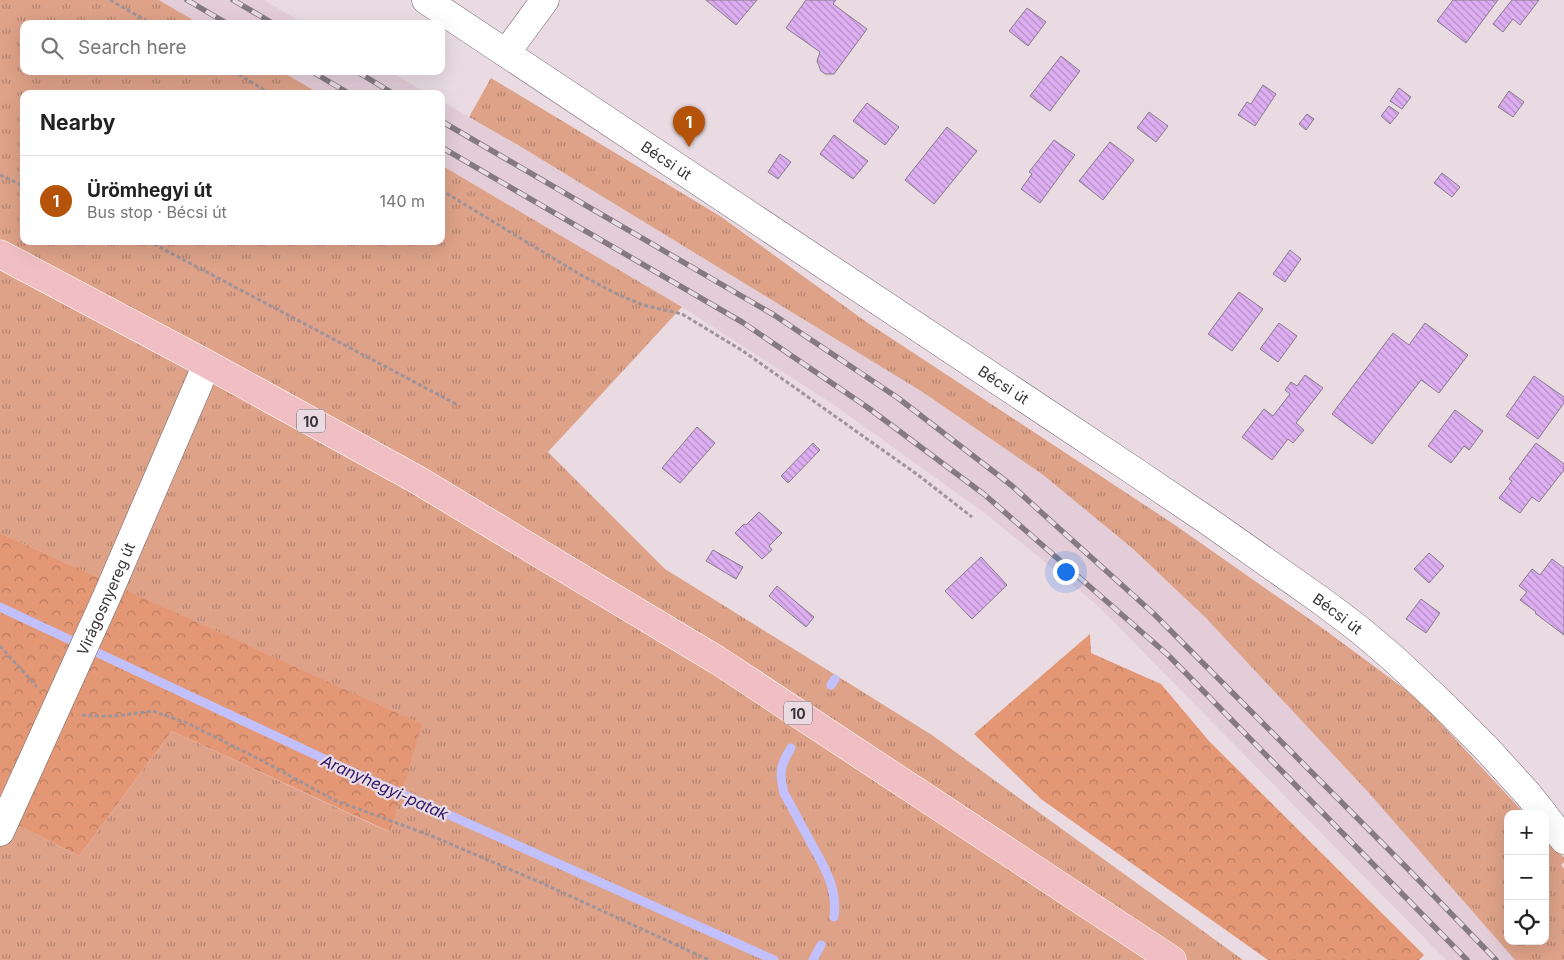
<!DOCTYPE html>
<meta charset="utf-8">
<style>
body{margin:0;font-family:Inter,sans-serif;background:#f2f2f2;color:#222}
.controls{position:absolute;right:15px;bottom:15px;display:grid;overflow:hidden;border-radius:10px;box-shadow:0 5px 20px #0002}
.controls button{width:45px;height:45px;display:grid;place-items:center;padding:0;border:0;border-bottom:1px solid #e0e0e0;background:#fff;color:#222;font:25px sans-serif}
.you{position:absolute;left:1065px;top:571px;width:18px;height:18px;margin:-12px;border:4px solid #fff;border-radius:50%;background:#1a73e8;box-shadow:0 0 0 8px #1a73e833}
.badge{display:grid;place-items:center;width:32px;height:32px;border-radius:50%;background:#b45309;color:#fff;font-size:16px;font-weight:700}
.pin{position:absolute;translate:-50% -41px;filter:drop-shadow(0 1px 2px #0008)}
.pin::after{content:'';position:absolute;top:26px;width:18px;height:15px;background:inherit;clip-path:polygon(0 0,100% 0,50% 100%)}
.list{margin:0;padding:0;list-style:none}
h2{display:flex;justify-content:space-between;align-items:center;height:65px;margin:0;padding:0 20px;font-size:21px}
h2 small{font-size:16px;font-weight:400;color:#767676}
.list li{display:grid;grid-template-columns:32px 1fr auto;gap:15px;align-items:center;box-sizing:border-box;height:90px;padding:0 20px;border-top:1px solid #e0e0e0}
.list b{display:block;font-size:19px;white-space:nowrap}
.list p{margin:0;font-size:16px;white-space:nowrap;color:#767676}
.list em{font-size:16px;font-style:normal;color:#767676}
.icon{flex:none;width:28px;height:28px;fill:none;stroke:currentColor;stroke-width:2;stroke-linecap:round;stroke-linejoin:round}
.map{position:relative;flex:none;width:1564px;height:960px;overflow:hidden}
.search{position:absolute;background:#fff;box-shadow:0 5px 20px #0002;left:20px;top:20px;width:425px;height:55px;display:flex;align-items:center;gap:12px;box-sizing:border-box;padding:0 18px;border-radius:10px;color:#767676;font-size:19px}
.panel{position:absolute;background:#fff;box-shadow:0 5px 20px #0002;left:20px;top:90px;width:425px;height:155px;border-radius:10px}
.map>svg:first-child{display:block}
.built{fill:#e3cdd9}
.grass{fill:url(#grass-tufts)}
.forest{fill:url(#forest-crowns)}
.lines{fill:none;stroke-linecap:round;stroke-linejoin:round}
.stream{stroke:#c3c1fd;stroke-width:9}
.building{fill:url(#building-back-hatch);stroke:#857d88}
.street-casing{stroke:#72656c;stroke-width:29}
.secondary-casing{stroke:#72656c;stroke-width:29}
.primary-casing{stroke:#fff;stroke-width:29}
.path{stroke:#9f949a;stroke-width:3;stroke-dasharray:4 2.5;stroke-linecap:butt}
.street{stroke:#fff;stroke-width:28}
.secondary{stroke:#fff;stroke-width:28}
.primary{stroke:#efbfc3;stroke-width:28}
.rail-casing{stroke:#847a7f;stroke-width:5.5}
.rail{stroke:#eadbe3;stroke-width:4;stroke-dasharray:11;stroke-linecap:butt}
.labels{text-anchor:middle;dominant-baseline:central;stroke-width:4.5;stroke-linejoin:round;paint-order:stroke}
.shield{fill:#eadbe3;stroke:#6f666b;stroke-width:1}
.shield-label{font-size:14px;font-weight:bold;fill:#3a3437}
.street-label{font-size:15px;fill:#3a3437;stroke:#eadbe3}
.water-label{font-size:16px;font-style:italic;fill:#2c186b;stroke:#eadbe3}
</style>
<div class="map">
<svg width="1564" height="960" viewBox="0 0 1564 960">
<defs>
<pattern id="grass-tufts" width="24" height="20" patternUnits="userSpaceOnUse" patternTransform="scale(1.25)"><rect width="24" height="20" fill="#dea289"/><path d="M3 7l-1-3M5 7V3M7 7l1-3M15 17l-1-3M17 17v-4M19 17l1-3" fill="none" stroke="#b58571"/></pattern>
<pattern id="forest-crowns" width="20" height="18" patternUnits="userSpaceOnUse" patternTransform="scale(1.25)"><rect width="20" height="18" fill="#e49775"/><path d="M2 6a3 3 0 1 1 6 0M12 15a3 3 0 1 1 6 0" fill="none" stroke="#ba7c61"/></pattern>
<pattern id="building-back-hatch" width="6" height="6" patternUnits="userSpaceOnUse" patternTransform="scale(1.25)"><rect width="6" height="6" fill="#ddaef1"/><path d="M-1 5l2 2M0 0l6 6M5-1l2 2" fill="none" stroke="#b48ec4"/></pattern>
</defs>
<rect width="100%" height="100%" fill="#eadbe3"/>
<path class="built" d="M159 0H264L305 24H200Z
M281 71H389L428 94H320Z
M441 101 518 145 921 391 1042 474 1132 548 1205 617 1368 792 1515 960H1446L1097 605 986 514 834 405 682 307 441 165Z"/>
<path class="grass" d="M0 0H159L200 24H24V71H281L320 94H24V241H441V165L682 307 548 452 665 569 932 735 1243 960H0V816L79 856 172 731 389 832 421 724 0 533Z
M491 78 720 216 865 321 1175 525 1325 630 1417 698 1525 814H1508V941H1545V837L1564 858V862L1561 865 1564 869V960H1515L1368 792 1205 617 1132 548 1042 474 921 391 518 145 469 117Z"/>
<path class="forest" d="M0 533 422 724 390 832 172 731 79 856 0 816Z
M1090 634 1091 653 1161 684 1209 741 1424 955 1419 960H1268L1041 799 974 734Z"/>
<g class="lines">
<path class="stream" d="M0 607 335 764 774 960
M831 685 835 679
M791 748C780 765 779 773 784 793 793 809 801 825 810 841 823 865 838 887 834 917
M813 960 821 945"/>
</g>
<path class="building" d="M706 0H757L736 25Z
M806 0H836L833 4 867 29 834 74H825L821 71 817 61 820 52 786 28Z
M1453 0H1498L1466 43 1437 21Z
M1512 0H1539L1520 25 1513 19 1503 32 1493 24Z
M1027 8 1046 22 1028 46 1009 31Z
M1061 56 1080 71 1050 111 1030 96Z
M1263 85 1276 94 1255 126 1238 115 1247 102 1251 104Z
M1399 88 1411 97 1402 109 1390 101Z
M1509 91 1524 102 1513 117 1498 107Z
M867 103 899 127 885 145 853 121Z
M1389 106 1399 113 1390 124 1381 116Z
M1149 112 1168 126 1156 142 1137 128Z
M1307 114 1314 119 1306 130 1299 124Z
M947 127 977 151 934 204 905 180Z
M834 135 868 161 853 179 820 154Z
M1054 140 1075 155 1040 203 1021 189 1032 174 1029 172Z
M1110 142 1134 160 1103 200 1079 181Z
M780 154 791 162 778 179 768 172Z
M1442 173 1460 187 1452 197 1434 183Z
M1290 250 1301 259 1285 282 1273 274Z
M1239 292 1263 309 1232 351 1208 334Z
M1279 323 1297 336 1278 362 1260 349Z
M1425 323 1468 355 1439 393 1421 380 1372 444 1332 414 1393 333 1409 345Z
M1305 375 1323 388 1296 423 1304 430 1293 443 1288 439 1272 460 1242 437 1264 409 1273 416 1290 394 1285 390 1291 382 1297 386Z
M1534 376 1564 397V403L1538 439 1506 416Z
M1455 410 1483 431 1469 450 1464 446 1451 463 1428 446Z
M697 427 715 443 680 483 662 468Z
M813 443 820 450 788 483 781 476Z
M1536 443 1564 464V470L1539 502 1532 497 1520 513 1499 498 1512 481 1509 479Z
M759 512 782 533 769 546 772 550 762 559 735 533 744 524 746 525Z
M713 550 743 567 736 579 706 561Z
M1429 553 1444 566 1429 583 1414 569Z
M981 557 1007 585 972 619 945 591Z
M1552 559 1564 568V635L1535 613 1536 612 1520 600 1527 592 1519 586 1532 569 1540 575Z
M777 586 814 617 806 627 769 596Z
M1421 599 1440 613 1426 633 1406 619Z"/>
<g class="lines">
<defs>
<g id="street">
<path d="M506 53 545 0"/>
<path id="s1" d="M0 832 107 596 207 364"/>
</g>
<g id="secondary">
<path id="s2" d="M426 0 1137 473 1208 521 1323 602 1360 630 1393 658 1439 701 1487 749 1527 793 1544 814"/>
<path d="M1545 816 1564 840"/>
</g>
<path id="primary" d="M0 254 207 364 416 479 717 660 1172 960"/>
</defs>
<use href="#street" class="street-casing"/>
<use href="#secondary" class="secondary-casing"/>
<use href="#primary" class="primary-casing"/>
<path class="path" d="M110 0 152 24
M233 71 271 94
M0 175 24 186
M441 190 581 275 615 293 643 305 682 314 743 351 918 475 972 517
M148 241 458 405
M0 646 37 687
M82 715 90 716H116L153 711 189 724 259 759 334 800 432 836 544 884 709 960"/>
<use href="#street" class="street"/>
<use href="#secondary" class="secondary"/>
<use href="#primary" class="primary"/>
<defs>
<path id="rail" d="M187 0 228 24
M233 0 274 24
M311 71 350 94
M356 71 394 94
M441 121 774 315 898 398 1011 485 1154 614 1406 867 1496 960
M441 147 742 322 867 407 985 495 1168 655 1467 960"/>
</defs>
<use href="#rail" class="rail-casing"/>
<use href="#rail" class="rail"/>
</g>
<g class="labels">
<g class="shield">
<rect x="297" y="409.5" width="28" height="23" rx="4"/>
<rect x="784" y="701.5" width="28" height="23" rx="4"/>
</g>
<g class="shield-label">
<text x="311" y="421">10</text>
<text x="798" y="713">10</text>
</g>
<g class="street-label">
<text stroke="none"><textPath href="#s2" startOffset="289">Bécsi út</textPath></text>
<text stroke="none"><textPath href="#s2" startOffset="694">Bécsi út</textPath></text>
<text stroke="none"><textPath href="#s1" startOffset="256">Virágosnyereg út</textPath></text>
<text stroke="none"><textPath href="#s2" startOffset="1099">Bécsi út</textPath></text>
</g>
<g class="water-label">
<text transform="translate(385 787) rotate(24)">Aranyhegyi-patak</text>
</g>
</g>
</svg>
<div class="controls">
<button>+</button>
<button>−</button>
<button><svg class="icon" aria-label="locate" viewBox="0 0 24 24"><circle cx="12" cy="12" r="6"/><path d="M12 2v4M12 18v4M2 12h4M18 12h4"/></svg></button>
</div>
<div class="you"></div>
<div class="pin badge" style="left:689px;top:147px">1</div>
<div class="search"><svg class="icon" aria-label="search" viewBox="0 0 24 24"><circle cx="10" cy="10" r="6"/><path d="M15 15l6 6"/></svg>Search here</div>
<section class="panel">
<h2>Nearby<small></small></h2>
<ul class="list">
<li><span class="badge">1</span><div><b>Ürömhegyi út</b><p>Bus stop · Bécsi út</p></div><em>140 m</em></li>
</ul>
</section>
</div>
